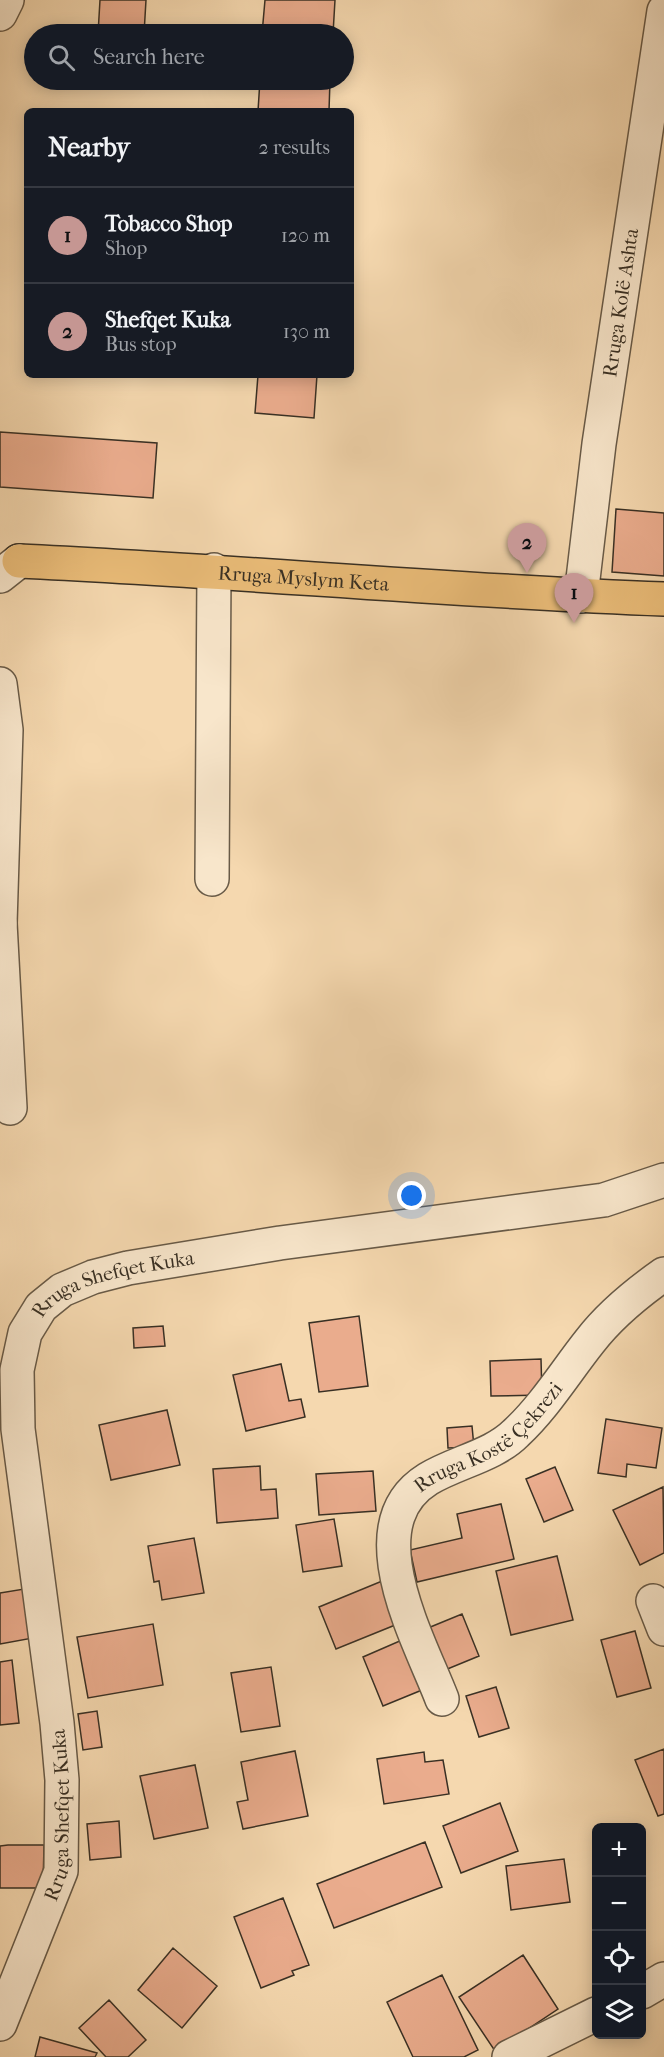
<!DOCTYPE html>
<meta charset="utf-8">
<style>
body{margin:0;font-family:"IM FELL French Canon",serif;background:#20242c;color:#f1f3f6}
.controls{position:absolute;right:18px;bottom:18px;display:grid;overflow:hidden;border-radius:9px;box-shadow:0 3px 15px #0003}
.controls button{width:54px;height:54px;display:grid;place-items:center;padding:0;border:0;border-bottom:2px solid #363941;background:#171b24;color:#f1f3f6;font:30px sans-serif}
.you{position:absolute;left:412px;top:1196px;width:21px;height:21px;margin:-15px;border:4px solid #fff;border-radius:50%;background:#1a73e8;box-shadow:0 0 0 9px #1a73e833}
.badge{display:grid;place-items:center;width:39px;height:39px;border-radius:50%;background:#c59692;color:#111;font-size:20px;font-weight:700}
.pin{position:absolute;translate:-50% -50px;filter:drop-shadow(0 2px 3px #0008)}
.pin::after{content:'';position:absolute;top:32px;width:21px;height:18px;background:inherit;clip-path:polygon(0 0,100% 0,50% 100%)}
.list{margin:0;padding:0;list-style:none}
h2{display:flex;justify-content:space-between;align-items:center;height:78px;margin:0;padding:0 24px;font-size:26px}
h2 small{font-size:20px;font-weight:400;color:#9ea1a6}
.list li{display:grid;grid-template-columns:39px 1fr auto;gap:18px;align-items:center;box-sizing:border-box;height:96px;padding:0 24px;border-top:2px solid #363941}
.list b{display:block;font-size:22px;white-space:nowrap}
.list p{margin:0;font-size:20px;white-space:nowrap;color:#9ea1a6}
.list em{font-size:20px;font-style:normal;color:#9ea1a6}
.icon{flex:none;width:33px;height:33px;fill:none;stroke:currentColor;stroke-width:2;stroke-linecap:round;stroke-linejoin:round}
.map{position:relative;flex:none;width:664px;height:2057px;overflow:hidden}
.search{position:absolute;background:#171b24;box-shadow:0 3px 15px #0003;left:24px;top:24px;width:330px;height:66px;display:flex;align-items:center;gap:15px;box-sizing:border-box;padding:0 21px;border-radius:33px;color:#9ea1a6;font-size:22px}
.panel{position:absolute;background:#171b24;box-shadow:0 3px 15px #0003;left:24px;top:108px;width:330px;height:270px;border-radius:9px}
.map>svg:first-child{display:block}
.building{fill:#eaac8d;stroke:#393024;stroke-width:1.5}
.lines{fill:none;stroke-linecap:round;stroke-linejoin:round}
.minor-casing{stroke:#685a47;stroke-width:36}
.major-casing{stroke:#393024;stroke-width:36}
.minor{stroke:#f8e6cb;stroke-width:33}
.major{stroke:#eabc78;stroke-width:33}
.labels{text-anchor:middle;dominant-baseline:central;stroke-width:5;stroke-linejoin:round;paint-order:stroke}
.street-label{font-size:20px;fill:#393024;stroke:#f8e6cb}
</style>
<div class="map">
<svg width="664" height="2057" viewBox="0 0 664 2057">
<rect width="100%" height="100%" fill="#f5d8af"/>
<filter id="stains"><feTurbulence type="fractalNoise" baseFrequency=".00333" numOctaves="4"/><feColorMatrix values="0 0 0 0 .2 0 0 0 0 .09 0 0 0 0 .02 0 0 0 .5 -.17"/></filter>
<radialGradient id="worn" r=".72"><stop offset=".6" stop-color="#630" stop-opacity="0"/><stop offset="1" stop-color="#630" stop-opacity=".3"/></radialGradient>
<path class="building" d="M100 0H146L144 34H98Z
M265 0H335L333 34H262Z
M260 80H330L329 111H258Z
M258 375H317L314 418 255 413Z
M0 432 157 443 153 498 0 487Z
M616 509 664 513V576L612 572Z
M359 1316 368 1386 319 1392 309 1323Z
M163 1326 165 1346 134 1348 133 1328Z
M541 1359 542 1395 491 1396 490 1361Z
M281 1364 289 1401 301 1399 305 1417 246 1431 233 1375Z
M167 1410 180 1465 111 1480 99 1425Z
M606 1419 662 1428 656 1468 627 1464 626 1477 598 1473Z
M472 1426 474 1447 448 1448 447 1428Z
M260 1466 261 1490 276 1489 278 1518 217 1523 213 1469Z
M555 1467 573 1510 544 1522 526 1479Z
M373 1471 376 1511 319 1515 316 1474Z
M663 1487 664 1553 640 1565 613 1510Z
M501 1504 514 1559 417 1582 410 1550 462 1538 457 1514Z
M334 1519 342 1566 303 1572 296 1525Z
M194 1538 204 1593 162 1600 159 1581 154 1582 148 1546Z
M557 1556 573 1620 511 1635 496 1571Z
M387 1579 405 1621 336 1649 319 1607Z
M24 1589 33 1638 0 1644V1593Z
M462 1614 479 1656 445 1670 428 1628Z
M153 1624 163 1685 88 1698 77 1637Z
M635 1631 651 1688 617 1697 601 1640Z
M402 1640 422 1690 383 1706 363 1657Z
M12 1660 19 1723 0 1725V1662Z
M271 1667 280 1726 241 1732 231 1673Z
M496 1687 509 1728 479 1737 466 1696Z
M97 1711 102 1747 83 1750 78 1714Z
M664 1749V1814L658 1816 635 1760Z
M295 1751 308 1816 243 1829 237 1802 248 1800 241 1762Z
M424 1752 425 1762 443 1760 449 1794 384 1804 377 1759Z
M195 1765 208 1828 154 1839 140 1776Z
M500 1803 518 1851 461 1873 443 1826Z
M119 1821 121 1857 90 1860 87 1824Z
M425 1842 442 1887 334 1928 317 1884Z
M8 1845H44L43 1888H0V1846Z
M564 1859 570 1902 511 1910 506 1866Z
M283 1898 309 1965 292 1971 294 1975 261 1988 234 1917Z
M173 1948 217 1986 182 2028 138 1990Z
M523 1955 558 2009 495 2051 459 1997Z
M442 1975 478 2050 464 2057H413L387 2002Z
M109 2000 146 2040 128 2057H106L79 2028Z
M40 2037 97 2053 95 2057H35Z"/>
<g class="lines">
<defs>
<g id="minor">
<path d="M0 14 7 0"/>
<path d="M0 576 19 561"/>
<path id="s1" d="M581 596 599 444 664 11"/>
<path d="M0 684 6 730 0 924"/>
<path d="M212 879 214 570"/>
<path d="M0 923 10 1108"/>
<path d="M653 1601 664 1629"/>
<path id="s2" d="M442 1699C419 1639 354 1525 428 1479 456 1462 493 1456 516 1433 545 1406 566 1371 590 1341 610 1315 637 1293 664 1274"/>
<path d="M642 1992 664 1979"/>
<path id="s3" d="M0 2024 61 1871 62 1780 57 1723 18 1429 17 1370 25 1333 41 1307 62 1290 93 1277 128 1268 280 1243 604 1200 664 1180"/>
<path d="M509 2057 596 2014"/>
</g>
<g id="major">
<path id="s4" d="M19 561C235 571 449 591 664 599"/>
</g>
</defs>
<use href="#minor" class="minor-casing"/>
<use href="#major" class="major-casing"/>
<use href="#minor" class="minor"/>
<use href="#major" class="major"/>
</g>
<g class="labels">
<g class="street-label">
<text stroke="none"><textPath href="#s1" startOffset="296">Rruga Kolë Ashta</textPath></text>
<text stroke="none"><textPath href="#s4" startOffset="285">Rruga Myslym Keta</textPath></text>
<text stroke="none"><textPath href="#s3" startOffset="814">Rruga Shefqet Kuka</textPath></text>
<text stroke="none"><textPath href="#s2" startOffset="315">Rruga Kostë Çekrezi</textPath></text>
<text stroke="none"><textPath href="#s3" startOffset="220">Rruga Shefqet Kuka</textPath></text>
</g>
</g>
<rect width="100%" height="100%" filter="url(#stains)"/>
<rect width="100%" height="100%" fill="url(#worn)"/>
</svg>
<div class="controls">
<button>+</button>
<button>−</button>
<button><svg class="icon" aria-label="locate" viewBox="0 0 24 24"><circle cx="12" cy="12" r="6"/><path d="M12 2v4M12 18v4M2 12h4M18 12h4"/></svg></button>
<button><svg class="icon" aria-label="layers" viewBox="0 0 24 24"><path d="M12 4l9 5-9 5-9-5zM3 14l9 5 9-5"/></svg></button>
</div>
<div class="you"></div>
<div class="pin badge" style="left:574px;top:623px">1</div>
<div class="pin badge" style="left:527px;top:573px">2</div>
<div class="search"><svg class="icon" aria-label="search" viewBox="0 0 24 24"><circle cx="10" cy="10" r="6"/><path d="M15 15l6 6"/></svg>Search here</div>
<section class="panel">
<h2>Nearby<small>2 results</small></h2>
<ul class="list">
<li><span class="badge">1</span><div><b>Tobacco Shop</b><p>Shop</p></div><em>120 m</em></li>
<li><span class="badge">2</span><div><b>Shefqet Kuka</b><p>Bus stop</p></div><em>130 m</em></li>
</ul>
</section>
</div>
